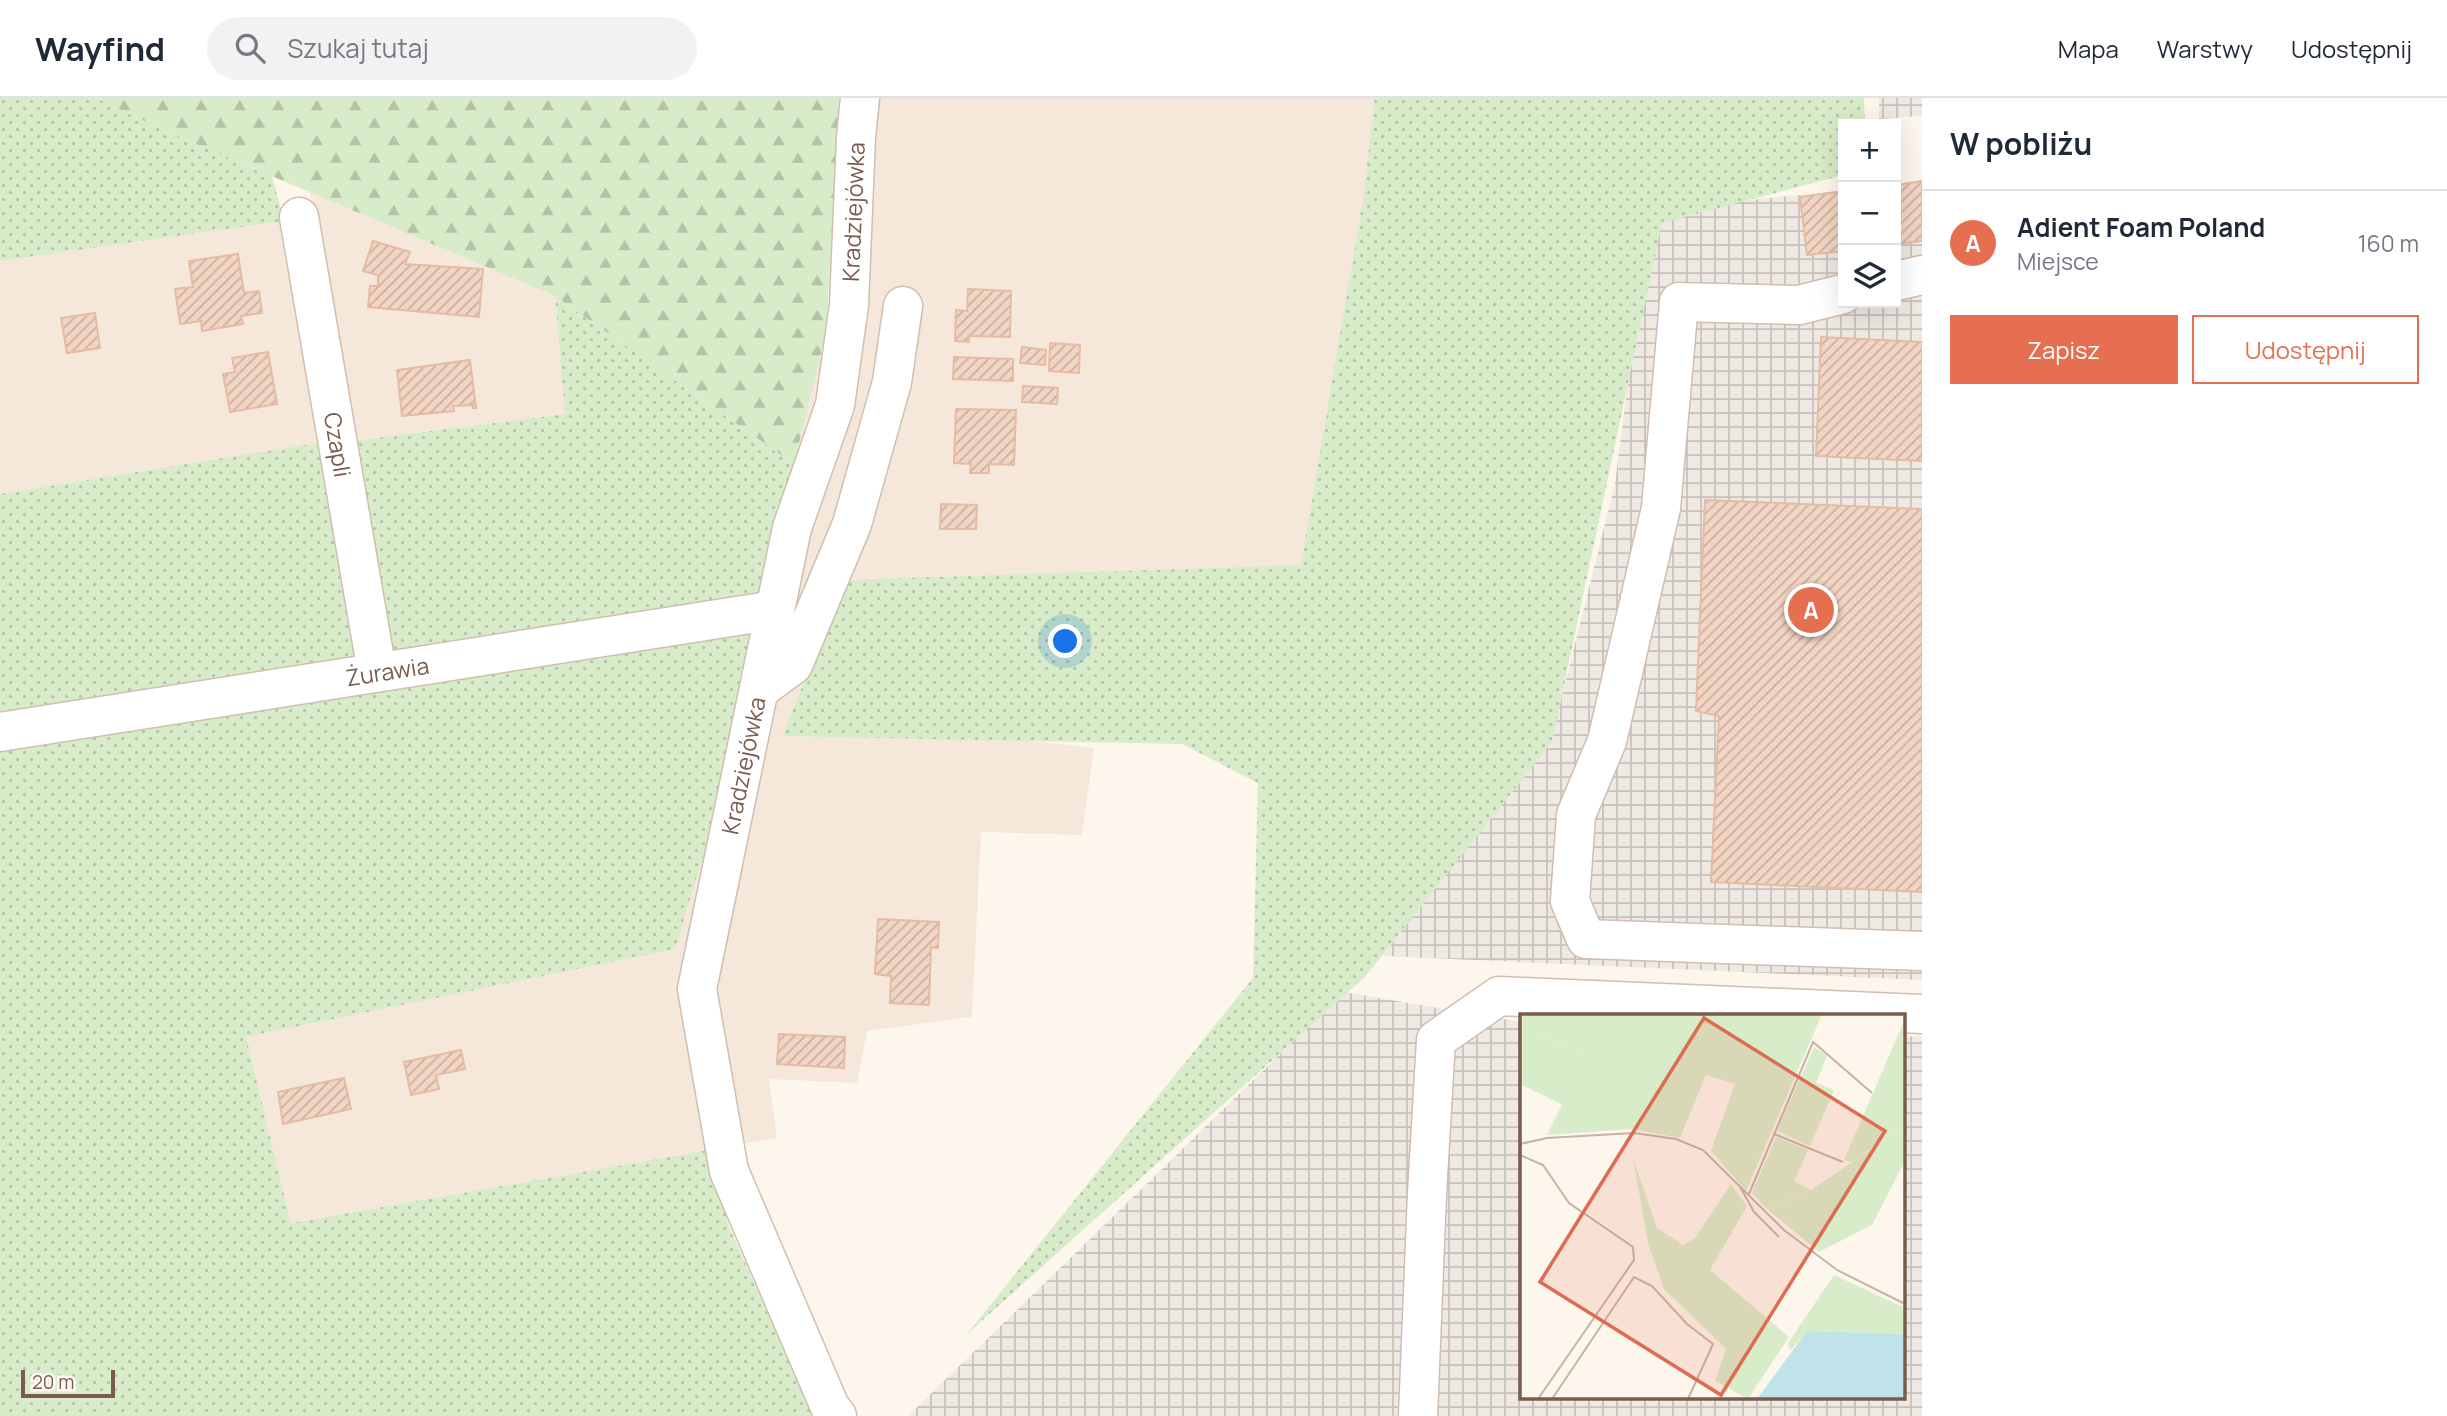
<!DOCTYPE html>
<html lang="pl">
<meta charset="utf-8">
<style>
body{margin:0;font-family:Manrope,sans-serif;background:#f2f2f3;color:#1f2937}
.controls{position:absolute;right:21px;top:21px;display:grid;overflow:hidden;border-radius:0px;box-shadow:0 7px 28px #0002}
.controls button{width:63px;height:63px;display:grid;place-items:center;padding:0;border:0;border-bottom:2px solid #e0e1e3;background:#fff;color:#1f2937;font:35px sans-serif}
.scale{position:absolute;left:21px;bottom:18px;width:94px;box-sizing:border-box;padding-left:7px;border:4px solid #7a5c4d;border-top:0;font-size:19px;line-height:24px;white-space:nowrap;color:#7a5c4d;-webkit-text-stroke:5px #fffaf3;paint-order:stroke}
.you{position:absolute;left:1066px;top:544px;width:24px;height:24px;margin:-18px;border:5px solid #fff;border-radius:50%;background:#1a73e8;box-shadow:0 0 0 10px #1a73e833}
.badge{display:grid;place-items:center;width:46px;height:46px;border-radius:50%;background:#e76f51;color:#fff;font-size:23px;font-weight:700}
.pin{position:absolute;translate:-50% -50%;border:4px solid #fff;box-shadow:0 2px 7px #0006}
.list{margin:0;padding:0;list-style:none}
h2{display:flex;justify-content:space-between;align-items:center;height:91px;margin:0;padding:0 28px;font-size:30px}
h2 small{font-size:23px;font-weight:400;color:#747a83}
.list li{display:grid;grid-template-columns:46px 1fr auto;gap:21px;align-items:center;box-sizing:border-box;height:105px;padding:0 28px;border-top:2px solid #e0e1e3}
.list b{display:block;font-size:26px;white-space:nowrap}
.list p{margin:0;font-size:23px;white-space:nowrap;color:#747a83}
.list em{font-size:23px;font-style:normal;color:#747a83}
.actions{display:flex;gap:14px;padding:21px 28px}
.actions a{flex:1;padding:16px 0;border:2px solid #e76f51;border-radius:0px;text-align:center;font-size:24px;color:#e76f51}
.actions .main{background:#e76f51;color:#fff}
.icon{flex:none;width:38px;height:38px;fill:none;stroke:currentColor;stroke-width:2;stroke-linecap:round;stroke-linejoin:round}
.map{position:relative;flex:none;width:1922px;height:1318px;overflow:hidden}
header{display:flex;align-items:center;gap:42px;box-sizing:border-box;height:98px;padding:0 35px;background:#fff;border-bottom:2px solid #e0e1e3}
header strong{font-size:33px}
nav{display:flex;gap:38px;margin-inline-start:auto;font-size:24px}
.search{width:490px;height:63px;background:#f2f2f3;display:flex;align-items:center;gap:18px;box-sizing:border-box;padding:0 24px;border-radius:38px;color:#747a83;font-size:26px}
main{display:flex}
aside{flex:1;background:#fff}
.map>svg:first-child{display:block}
.residential{fill:#f5e8da}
.industrial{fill:url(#industrial-grid)}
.grass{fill:url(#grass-dots)}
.forest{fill:url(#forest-firs)}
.building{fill:url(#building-hatch);stroke:#e6bba3;stroke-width:2}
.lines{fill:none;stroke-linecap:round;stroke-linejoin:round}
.minor-casing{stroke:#d1beb0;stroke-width:41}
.minor{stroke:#fff;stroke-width:38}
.labels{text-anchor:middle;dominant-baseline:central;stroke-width:6;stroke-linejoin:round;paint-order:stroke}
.street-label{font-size:23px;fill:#7a5c4d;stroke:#fffaf3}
.inset-road{fill:none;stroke:#c5b3a7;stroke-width:2}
.view{fill:#dc6d51;fill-opacity:0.15;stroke:#dc6d51;stroke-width:3.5}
.inset-edge{fill:none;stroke:#7a5c4d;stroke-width:3.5}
</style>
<header>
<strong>Wayfind</strong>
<div class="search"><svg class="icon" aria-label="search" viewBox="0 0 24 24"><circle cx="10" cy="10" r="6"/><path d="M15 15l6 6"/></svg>Szukaj tutaj</div>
<nav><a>Mapa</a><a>Warstwy</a><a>Udostępnij</a></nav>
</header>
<main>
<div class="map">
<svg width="1922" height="1318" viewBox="0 0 1922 1318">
<defs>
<pattern id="industrial-grid" width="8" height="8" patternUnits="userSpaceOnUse" patternTransform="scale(1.75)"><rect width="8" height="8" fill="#efe9e4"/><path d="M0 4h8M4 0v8" fill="none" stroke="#c7c0bb"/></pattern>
<pattern id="grass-dots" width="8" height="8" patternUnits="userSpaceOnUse" patternTransform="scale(1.75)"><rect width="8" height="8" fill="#d8ecc9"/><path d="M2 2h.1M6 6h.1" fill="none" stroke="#b4c2a5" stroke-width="1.8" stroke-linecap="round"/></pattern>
<pattern id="forest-firs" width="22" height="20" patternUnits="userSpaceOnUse" patternTransform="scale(1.75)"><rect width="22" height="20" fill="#d8ecc9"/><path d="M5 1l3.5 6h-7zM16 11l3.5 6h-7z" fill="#b4c2a5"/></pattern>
<pattern id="building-hatch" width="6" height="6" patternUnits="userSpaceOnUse" patternTransform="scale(1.75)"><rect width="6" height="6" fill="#f3d5c3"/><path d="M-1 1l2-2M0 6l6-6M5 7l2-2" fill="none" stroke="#cab0a1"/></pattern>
</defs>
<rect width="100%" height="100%" fill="#fdf6ec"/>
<path class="residential" d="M849 0H1406L1329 491 806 619 1094 650 1082 737 981 734 972 919 867 933 857 985 769 981 777 1040 291 1125 246 939 675 851 826 234Z
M310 94 555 198 565 316 352 343Z
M284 123 323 344 0 396V163Z"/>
<path class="industrial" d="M1879 0H1922V18L1879 21Z
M1922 83V882L1383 858 1557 618 1615 386 1650 111 1843 93V205H1896V87Z
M1344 894 1521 924V1299H1903V938L1922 939V1318H908Z"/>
<path class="grass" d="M0 0H96L168 34 272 78 284 123 0 163Z
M1375 0H1864L1865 26H1843V77L1662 125 1552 644 1365 879 967 1236 1253 880 1258 685 1182 646 782 638 846 482 1301 467 1363 102Z
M555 198 794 366 762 495 392 554 352 343 565 316Z
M323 344 355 565 0 619V396Z
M771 533 675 851 246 939 291 1125 709 1052 729 1129 814 1318H0V647Z"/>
<path class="forest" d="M96 0H847L834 99 826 234 794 366 555 198 168 34Z"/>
<path class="building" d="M1922 83V143L1896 146V87Z
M1843 93V153L1807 157 1800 99Z
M373 143 410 154 405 166 483 171 479 219 368 209 370 188H378V177L363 173Z
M238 156 244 195 259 193 262 215 241 218 243 226 202 233 201 223 180 226 175 191 193 189 189 163Z
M968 191 1011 193 1010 239 969 238V244L955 243 956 212 967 213Z
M95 215 100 250 67 255 61 220Z
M1821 239 1922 244V363L1816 358Z
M1050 245 1080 247 1079 275 1049 273Z
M1022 249 1046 252 1045 267 1020 265Z
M268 254 277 306 230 314 223 276 235 274 232 260Z
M954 259 1013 261V283L953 281Z
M470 262 476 310H473V307L453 308 454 313 402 318 397 272Z
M1023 288 1058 290 1057 306 1022 304Z
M956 311 1016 312 1014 367 989 366V375H970L971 366 954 365Z
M1705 402 1922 411V794L1711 784 1719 618 1696 613Z
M941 406 977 407 976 431H940Z
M878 821 939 824 938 850 931 849 929 907 890 905 891 878 875 876Z
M779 936 845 939 844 970 777 966Z
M461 952 465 971 436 977 439 991 411 997 404 964Z
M344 980 351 1011 283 1026 278 994Z"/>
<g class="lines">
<defs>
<g id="minor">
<path id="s1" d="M299 119 377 574"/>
<path d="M1896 183 1922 177"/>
<path d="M1843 196 1799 207 1679 204 1661 410 1607 643 1576 717 1570 803 1586 841 1922 853"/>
<path d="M759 592 793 567 852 426 892 284 903 208"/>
<path id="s2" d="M0 634 775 512"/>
<path id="s3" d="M837 1318 830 1309 729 1073 697 891 792 430 835 307 849 207 856 39 860 0"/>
<path d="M1418 1318 1427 1096 1436 942 1499 898 1922 916"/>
</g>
</defs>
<use href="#minor" class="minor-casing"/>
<use href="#minor" class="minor"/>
</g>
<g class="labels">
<g class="street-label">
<text stroke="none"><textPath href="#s3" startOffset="1248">Kradziejówka</textPath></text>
<text stroke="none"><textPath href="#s1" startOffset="231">Czapli</textPath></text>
<text stroke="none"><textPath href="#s2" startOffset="392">Żurawia</textPath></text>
<text stroke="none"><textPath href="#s3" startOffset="681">Kradziejówka</textPath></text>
</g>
</g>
<g transform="translate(1520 916)">
<rect width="385" height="385" fill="#fdf6ec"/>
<path d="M0 0H302L226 177 191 137 215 70 186 61 160 124 112 115 27 121 67 41 0 13ZM385 5V112L331 148 324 146ZM294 33 307 42 296 69 314 76 290 132 257 117ZM256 123 288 136 274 167 291 176 247 195 232 179ZM113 144 137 214 163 231 175 224 211 170 227 192 190 256 269 323 228 385 195 367 206 335 144 275 128 229Z" fill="#d8ecc9"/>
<path d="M0 13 67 41 45 92 0 70ZM385 112V147L352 211 299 238 247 195 291 176ZM314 261 385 294V320L287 317 270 337 268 329Z" fill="#d8ecc9"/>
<path d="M287 317 385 320V385H237Z" fill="#bfe3e8"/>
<path class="inset-road" d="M254 120 323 148M0 130 27 124 114 119 156 125 183 136 264 216 317 256 385 290M0 141 23 151 49 189 113 233 114 246 18 385M219 171 234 198 259 223M229 180 293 28 352 79M32 385 114 263 132 272 167 310 193 330 168 385"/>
<path class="view" d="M184 4 365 117 201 381 20 268Z"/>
<rect width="385" height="385" class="inset-edge"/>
</g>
</svg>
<div class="controls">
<button>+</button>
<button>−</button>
<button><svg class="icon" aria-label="layers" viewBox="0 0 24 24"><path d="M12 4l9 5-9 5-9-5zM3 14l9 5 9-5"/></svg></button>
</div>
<div class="scale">20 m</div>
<div class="you"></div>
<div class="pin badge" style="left:1811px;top:512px">A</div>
</div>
<aside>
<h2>W pobliżu<small></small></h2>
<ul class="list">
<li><span class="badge">A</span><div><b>Adient Foam Poland</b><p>Miejsce</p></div><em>160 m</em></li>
</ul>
<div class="actions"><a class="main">Zapisz</a><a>Udostępnij</a></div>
</aside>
</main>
